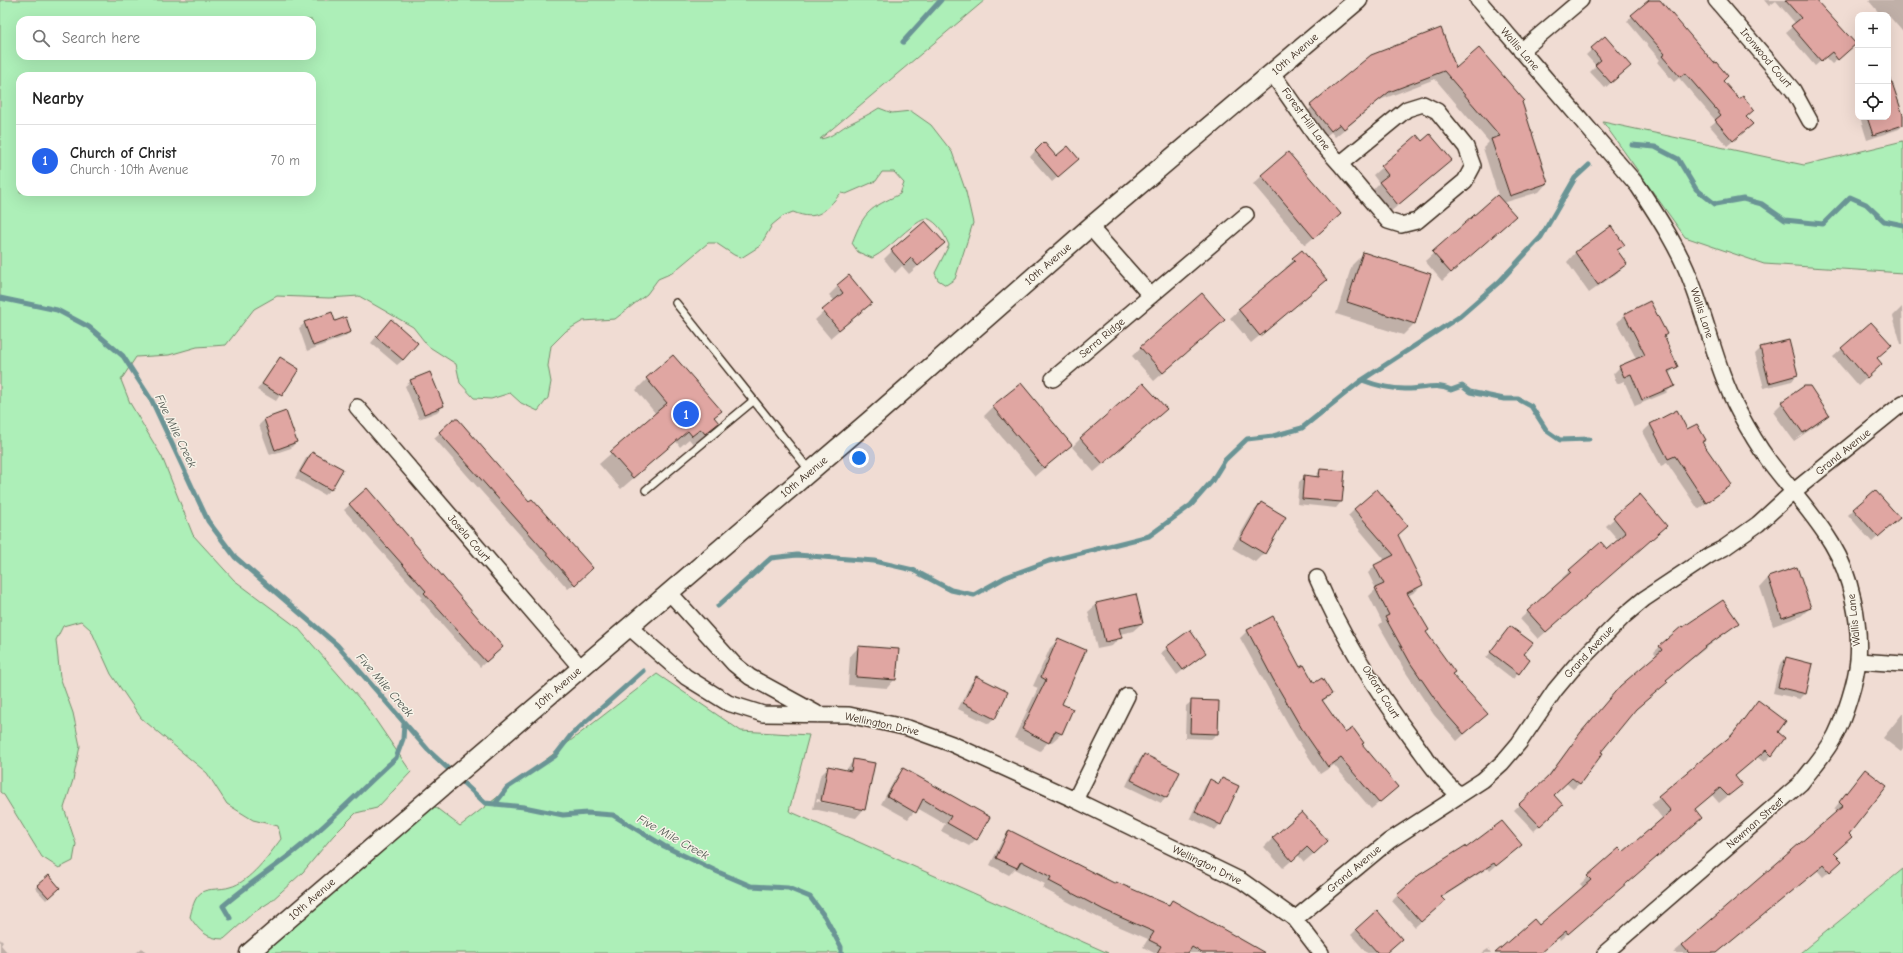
<!DOCTYPE html>
<meta charset="utf-8">
<style>
body{margin:0;font-family:"Comic Neue",sans-serif;background:#f2f2f2;color:#222}
.controls{position:absolute;right:12px;top:12px;display:grid;overflow:hidden;border-radius:8px;box-shadow:0 4px 16px #0002}
.controls button{width:36px;height:36px;display:grid;place-items:center;padding:0;border:0;border-bottom:1px solid #e0e0e0;background:#fff;color:#222;font:20px sans-serif}
.you{position:absolute;left:859px;top:458px;width:14px;height:14px;margin:-10px;border:3px solid #fff;border-radius:50%;background:#1a73e8;box-shadow:0 0 0 6px #1a73e833}
.badge{display:grid;place-items:center;width:26px;height:26px;border-radius:50%;background:#2563eb;color:#fff;font-size:13px;font-weight:700}
.pin{position:absolute;translate:-50% -50%;border:2px solid #fff;box-shadow:0 1px 4px #0006}
.list{margin:0;padding:0;list-style:none}
h2{display:flex;justify-content:space-between;align-items:center;height:52px;margin:0;padding:0 16px;font-size:17px}
h2 small{font-size:13px;font-weight:400;color:#767676}
.list li{display:grid;grid-template-columns:26px 1fr auto;gap:12px;align-items:center;box-sizing:border-box;height:72px;padding:0 16px;border-top:1px solid #e0e0e0}
.list b{display:block;font-size:15px;white-space:nowrap}
.list p{margin:0;font-size:13px;white-space:nowrap;color:#767676}
.list em{font-size:13px;font-style:normal;color:#767676}
.icon{flex:none;width:22px;height:22px;fill:none;stroke:currentColor;stroke-width:2;stroke-linecap:round;stroke-linejoin:round}
.map{position:relative;flex:none;width:1903px;height:953px;overflow:hidden}
.search{position:absolute;background:#fff;box-shadow:0 4px 16px #0002;left:16px;top:16px;width:300px;height:44px;display:flex;align-items:center;gap:10px;box-sizing:border-box;padding:0 14px;border-radius:12px;color:#767676;font-size:15px}
.panel{position:absolute;background:#fff;box-shadow:0 4px 16px #0002;left:16px;top:72px;width:300px;height:124px;border-radius:12px}
.map>svg:first-child{display:block}
.green{fill:#adefb8;stroke:#748c6b;fill-rule:evenodd}
.shadow{fill:#0003;fill-rule:evenodd}
.lines{fill:none;stroke-linecap:round;stroke-linejoin:round}
.stream{stroke:#6a9495;stroke-width:5}
.building{fill:#e0a6a2;stroke:#3b2a1e}
.service-casing{stroke:#3b2a1e;stroke-width:10}
.minor-casing{stroke:#3b2a1e;stroke-width:18}
.tertiary-casing{stroke:#3b2a1e;stroke-width:21}
.service{stroke:#f7f3e8;stroke-width:7}
.minor{stroke:#f7f3e8;stroke-width:15}
.tertiary{stroke:#f7f3e8;stroke-width:18}
.labels{text-anchor:middle;dominant-baseline:central;stroke-width:3;stroke-linejoin:round;paint-order:stroke}
.street-label{font-size:11px;fill:#3b2a1e;stroke:#f7f3e8}
.water-label{font-size:12px;font-style:italic;fill:#4f5650;stroke:#f7f3e8}
</style>
<div class="map">
<svg width="1903" height="953" viewBox="0 0 1903 953">
<rect width="100%" height="100%" fill="#f0dcd3"/>
<filter id="ink" filterUnits="userSpaceOnUse"><feTurbulence type="fractalNoise" baseFrequency=".025" numOctaves="2"/><feDisplacementMap in="SourceGraphic" scale="8" xChannelSelector="R" yChannelSelector="G"/><feConvolveMatrix kernelMatrix="1 2 1 2 8 2 1 2 1" color-interpolation-filters="sRGB"/></filter>
<g filter="url(#ink)">
<path class="green" d="M0 0H985L820 139C832 138 840 128 851 123 861 118 870 114 879 108L892 113 911 111 931 125 952 152 966 192 973 223 955 279 946 285 938 280 935 273 949 245C944 234 939 223 927 218 906 226 892 248 872 258L858 252 852 243C865 210 869 209 900 194L904 183 894 172H882L876 181 846 194 841 193C825 211 818 222 793 212L783 216 772 225 760 246 741 258 734 255 716 243H708L672 273 658 279 647 294 615 319 583 321 566 331 551 346 548 366 551 382 548 398 538 411 521 403 510 393 491 399 474 398 460 383 456 364 428 346 413 327 359 296 329 298 277 296 254 309 226 345 197 347 169 355 136 357 121 380 130 403 162 457 193 535 234 580 298 628 366 706 411 772 377 808 356 813 333 836 303 872 270 902 253 913 224 939C207 939 199 931 190 917 192 909 194 897 202 892 209 888 221 890 230 887 250 882 269 855 281 839L278 826 253 820 227 804 207 773 141 718 111 674 91 630 81 621 63 626 56 640 60 677 73 713 80 746 73 780 64 808 76 844 73 861 59 868 42 857 4 795 0 792ZM20 20H312V56H20ZM20 76H312V192H20Z
M1603 122 1804 165 1903 141V273L1764 264 1685 237Z
M657 674 741 731 809 735 789 811 1108 953H249L426 800 460 826Z
M1903 869V953H1800Z"/>
<path class="shadow" d="M1650 0H1658L1722 81 1745 117 1746 130 1727 146 1710 126 1716 121 1679 78 1674 82 1657 62 1660 60 1627 21Z
M1764 0H1815L1849 49 1832 64 1825 57 1815 66 1786 32 1796 24 1776 1 1769 6Z
M1868 0H1903V32L1889 16 1888 17V15H1881Z
M1605 37 1624 71 1605 88 1590 72 1596 66 1586 55Z
M1371 56 1455 69 1520 102 1547 183 1539 192 1503 203 1506 224 1442 281 1425 261 1498 195 1483 148 1489 142 1435 79 1380 100 1335 137 1331 132 1322 139 1303 115Z
M1888 103 1903 118V125L1899 129 1867 140 1860 117H1888Z
M1417 136 1442 168 1389 213 1371 192 1379 183 1373 175Z
M1035 151 1056 157 1072 164 1052 182 1030 157Z
M1288 153 1331 223 1305 245 1253 184Z
M1611 227 1623 245 1617 252 1626 264 1617 273 1589 293 1567 262 1575 253Z
M944 243 909 274 902 266 895 273 884 259 892 251Z
M1302 252 1317 288 1251 343 1230 318 1286 269 1285 268Z
M1363 254 1430 275 1414 324 1403 335 1336 314 1352 265Z
M838 286 871 303 830 338 815 320 835 301 829 295Z
M1649 303 1676 366 1669 374 1673 386 1666 393 1635 406 1624 381 1617 384 1613 374 1620 367 1637 360 1617 323 1624 315Z
M1902 307 1903 344H1901L1893 316Z
M335 322 350 332 344 337 307 351 299 328 305 323Z
M1871 323 1876 359 1872 373 1858 386 1833 357Z
M385 326 403 360 397 365 371 343Z
M1215 328 1154 381 1132 356 1141 347Z
M1761 348 1797 375 1792 381 1764 388 1755 354Z
M280 358 298 369 276 401 257 390Z
M647 379 720 411 714 418 718 423 694 445 689 439 680 447 676 441 621 489 599 464 656 414 636 390Z
M411 381 443 406 437 412 419 419 405 386Z
M1782 403 1828 415 1820 423 1794 441 1773 412Z
M993 407 1071 445 1035 476 984 416Z
M1677 411 1687 431 1701 442 1730 485 1723 492 1698 509 1667 463 1661 466 1643 432 1650 425Z
M1157 418 1094 472 1072 447 1081 438Z
M264 420 296 442 291 448 270 455 259 425Z
M454 420 529 502 587 574 568 589 434 438Z
M312 453 341 470 330 490 324 495 295 478 306 458Z
M1320 470 1344 472 1341 502 1336 508 1297 504 1299 482 1305 476 1315 477Z
M367 489 497 652 480 667 420 599 422 597 344 510Z
M1640 495 1658 533 1538 639 1520 619 1564 580 1562 578 1570 571 1607 551 1619 541 1606 526Z
M1261 503 1264 553 1255 562 1232 548 1253 512Z
M1355 509 1397 536 1422 585 1415 592 1408 596 1425 632 1479 721 1457 741 1434 715 1405 671 1379 625 1382 622 1369 596 1376 589 1368 573 1375 566 1385 560 1348 516Z
M1854 509 1893 523 1872 542 1848 515Z
M1796 569 1810 608 1801 616 1773 626 1760 587 1768 578Z
M1097 604 1142 623 1133 631 1120 634V637L1112 646 1097 649 1088 612Z
M1273 618 1300 669 1314 684 1331 694 1322 702 1345 735 1361 744 1390 794 1371 809 1334 765 1320 774 1295 736 1240 638 1247 631Z
M1738 623 1665 680 1661 688 1633 712 1600 752 1601 753 1579 784 1573 789 1566 783 1552 796 1561 805 1534 831 1514 810 1544 781 1576 739 1656 655 1654 652 1682 627Z
M1510 628 1523 655 1518 673 1513 679 1486 658Z
M1059 639 1061 704 1072 710 1061 734 1052 742 1049 741 1040 751 1014 738 1038 688 1033 686 1050 648Z
M859 647 895 679 887 688 848 685 850 656Z
M1167 648 1205 653 1177 675 1161 653Z
M1786 658 1805 694 1800 699 1773 693 1780 664Z
M977 677 995 718 989 724 958 709 971 683Z
M1192 701 1217 734 1211 739 1185 738 1186 706Z
M1758 701 1776 733 1772 755 1764 762 1757 757 1734 777 1733 792 1719 803 1712 795 1694 810 1693 825 1560 940 1558 938 1539 953H1496L1539 927 1584 888 1580 884 1588 877 1623 854 1663 819 1651 804 1727 740Z
M1903 713V749L1901 752 1883 738Z
M1144 755 1167 797 1161 803 1126 786 1138 761Z
M854 760 864 809 856 818 813 809 820 776 829 767 845 771ZM817 799 859 808V810L816 801Z
M903 770 976 839 969 846 941 831 945 824 917 808 908 819 881 804 896 777Z
M1865 770 1833 853 1834 867 1823 877 1817 870 1717 953H1673L1838 812 1834 809Z
M1222 779 1220 824 1215 830 1190 818 1205 786 1210 780 1217 784Z
M1010 832 1115 885 1117 883 1167 905 1172 901 1262 953H1154L1143 947 1148 939 1097 917 1042 888 1045 884 1015 869 1009 875 990 865 1003 839Z
M1273 838 1318 850 1304 862 1298 855 1283 868 1264 847Z
M1520 845 1490 871 1488 868 1441 898 1438 906 1415 927 1392 901 1398 895 1466 850Z
M49 876 59 888 46 900 35 888Z
M1357 929 1385 953H1367L1351 935Z
M0 939 3 942 1 945 8 953H0Z
M142 948 147 953H136Z
M1488 949 1491 953H1482Z"/>
<g class="lines">
<path class="stream" d="M903 42 941 0
M1632 145 1655 147 1678 159 1696 189 1715 204 1743 199 1762 204 1785 220 1823 224 1850 197 1866 204 1884 221 1903 225
M0 298 57 310 89 327 123 356 152 401 208 521 235 557 337 645 428 750 485 803 524 807 563 815 587 813 613 815 664 846 718 872 751 886 788 888 810 897 825 917 841 947V953
M1362 380C1375 385 1391 389 1405 389 1421 390 1435 382 1451 390L1462 386 1470 392 1504 399H1518L1531 406 1547 431 1560 440 1589 439
M718 606 771 558 797 555 874 561 913 570 951 590 974 595 1006 577 1049 561 1149 536 1191 505 1212 481 1225 460 1247 439 1273 436 1302 428 1362 380 1459 317 1499 282 1541 237 1575 178 1589 165
M495 804 507 788 555 756 571 735 643 671
M230 918 223 906C248 884 276 867 301 846 334 818 364 787 396 758L403 739 404 724"/>
</g>
<path class="building" d="M1649 0H1660L1714 63 1716 62 1728 76 1723 81 1739 99 1743 96 1754 110 1746 117 1753 124 1733 141 1715 120 1721 115 1685 73 1680 77 1662 56 1665 54 1631 15Z
M1785 0H1816L1856 44 1838 60 1832 52 1821 61 1791 26 1801 18Z
M1441 28 1456 68 1479 48 1524 100 1522 102 1548 183 1510 196 1491 139 1500 136 1444 71 1389 92 1344 129 1340 124 1331 131 1310 105 1371 55Z
M1605 36 1631 66 1611 83 1595 65 1601 60 1591 48Z
M1890 77 1903 115V125L1873 135 1867 117H1888V78Z
M1430 134 1452 160 1398 205 1379 182 1388 175 1381 166 1417 135 1422 141Z
M1044 142 1056 156 1068 146 1079 159 1058 177 1035 151Z
M1288 152 1341 214 1314 238 1261 175Z
M1497 195 1516 216 1451 273 1432 252Z
M925 221 945 243 918 266 911 258 904 265 891 250Z
M1611 226 1625 245 1617 250 1627 264 1598 285 1575 252Z
M1302 250 1327 280 1260 336 1238 309 1295 261 1292 258Z
M1363 252 1431 274 1415 324 1347 302Z
M849 275 872 303 839 330 822 310 843 293 837 285Z
M1202 293 1225 320 1163 373 1140 347Z
M1650 301 1667 334 1664 336 1678 367 1668 371 1675 386 1642 400 1631 374 1624 377 1619 366 1645 355 1624 314Z
M332 312 335 321 346 317 351 332 313 346 304 322Z
M391 319 418 343 403 360 376 337Z
M1871 322 1892 345 1877 358 1882 364 1867 378 1841 348Z
M1789 340 1798 375 1769 383 1760 347Z
M673 355 722 411 714 417 719 423 705 434 701 429 692 436 688 431 633 478 610 452 667 403 646 378Z
M280 357 299 369 282 396 262 384Z
M430 372 444 406 424 414 410 380Z
M1021 383 1072 445 1044 468 992 406Z
M1143 383 1167 409 1103 464 1080 438Z
M1804 386H1810L1829 415 1803 433 1781 402Z
M1677 410 1687 429 1697 424 1706 440 1702 442 1732 485 1706 503 1675 456 1668 459 1650 424Z
M286 411 297 442 275 450 264 419Z
M453 419H458L529 501 532 499 593 568 575 585 439 432Z
M312 452 343 469 331 490 300 472Z
M1320 469 1345 471 1342 502 1302 499 1304 475 1319 477Z
M367 488 503 647 486 662 424 593 426 591 349 504Z
M1377 489 1408 526 1398 535 1423 585 1407 593 1429 630 1426 632 1455 672 1452 674 1488 714 1464 734 1441 708 1411 664 1385 617 1389 615 1375 588 1384 584 1374 565 1394 555 1354 509Z
M1875 490 1900 518 1878 537 1853 509Z
M1640 494 1667 526 1546 632 1527 611 1571 572 1569 570 1601 542 1607 549 1626 533 1613 517Z
M1261 502 1286 517 1265 554 1240 539Z
M1797 567 1811 608 1782 618 1768 577Z
M1136 594 1143 623 1119 628 1122 638 1105 642 1096 603Z
M1723 600 1739 623 1705 647 1666 680 1668 682 1636 709 1601 752 1603 753 1580 784 1572 778 1554 795 1563 805 1540 826 1519 804 1549 776 1581 732 1620 686 1662 650 1659 646 1682 626 1683 627Z
M1273 616 1300 667 1304 665 1314 683 1322 678 1332 694 1322 700 1345 733 1353 728 1364 743 1362 744 1398 787 1379 803 1341 758 1328 767 1302 729 1273 679 1247 630Z
M1510 626 1533 643 1524 654 1530 659 1519 674 1490 652Z
M1190 630 1206 653 1183 670 1166 647Z
M1058 638 1086 650 1062 704 1073 709 1062 734 1055 731 1049 743 1022 729 1046 680 1041 677Z
M858 646 899 649 896 680 856 677Z
M1786 657 1813 664 1806 694 1778 687Z
M976 676 1008 692 995 719 963 703Z
M1191 700 1219 701 1218 734 1190 733Z
M1758 700 1786 721 1778 732 1785 738 1772 756 1766 750 1735 776 1742 785 1728 796 1720 788 1695 809 1702 818 1568 934 1566 931 1540 953H1495L1534 919 1539 925 1591 880 1587 876 1619 848 1623 852 1671 811 1658 796 1732 735Z
M1144 754 1180 772 1167 798 1131 780Z
M853 759 875 763 865 810 821 801 828 766 851 771Z
M903 768 990 817 977 840 947 823 951 816 923 799 916 813 887 796Z
M1865 769 1887 786 1849 834 1852 837 1834 853 1842 861 1830 872 1824 865 1717 953H1689L1682 945 1843 806 1839 802Z
M1222 778 1239 786 1221 825 1195 812 1210 779 1219 784Z
M1302 812 1328 841 1314 854 1307 847 1292 861 1272 838Z
M1502 821 1522 845 1496 866 1494 863 1441 897 1445 901 1421 922 1397 895 1419 875 1465 846 1466 848Z
M1009 830 1116 884V882L1169 905 1172 900 1265 953H1202L1192 947 1188 953H1157L1161 946 1149 940 1154 932 1104 910 1049 881 1051 877 1021 861 1017 868 996 858Z
M49 875 60 888 49 898 37 885Z
M1377 910 1402 939 1386 953H1378L1356 929Z"/>
<g class="lines">
<defs>
<path id="service" d="M676 303 810 471
M646 490 753 401"/>
<path id="minor" d="M1478 0 1638 186C1659 218 1680 250 1693 286 1709 328 1718 373 1739 412 1748 429 1758 446 1769 461 1790 489 1814 514 1832 544 1851 575 1861 623 1858 660 1856 682 1845 715 1836 734 1827 752 1813 767 1801 783L1605 953
M1716 0 1793 90 1810 121
M1521 51 1581 0
M1272 73 1317 138 1340 164
M1423 104 1437 111 1466 147 1473 166 1465 181 1417 221 1401 225 1388 221 1340 164 1407 109Z
M1090 227 1151 296
M1053 379 1246 215
M357 407 581 668
M1317 578C1342 637 1377 692 1415 743 1429 762 1441 781 1460 795
M669 592 734 664 750 677 816 713
M629 627 686 677 728 703 763 714 849 715 908 728 952 744 1075 800 1242 881 1295 919 1321 953
M1858 661 1903 664
M1075 800 1127 696
M1295 919 1389 841 1483 780 1502 763 1519 743 1555 690 1575 666 1625 615 1644 599 1710 555 1724 548 1758 524 1793 492 1903 403"/>
<path id="tertiary" d="M249 953 876 415 1090 227 1358 0"/>
</defs>
<use href="#service" class="service-casing"/>
<use href="#minor" class="minor-casing"/>
<use href="#tertiary" class="tertiary-casing"/>
<use href="#service" class="service"/>
<use href="#minor" class="minor"/>
<use href="#tertiary" class="tertiary"/>
</g>
</g>
<g class="labels">
<g class="street-label">
<text transform="translate(1520 49) rotate(49)">Wallis Lane</text>
<text transform="translate(1295 54) rotate(-41)">10th Avenue</text>
<text transform="translate(1766 58) rotate(50)">Ironwood Court</text>
<text transform="translate(1306 119) rotate(54)">Forest Hill Lane</text>
<text transform="translate(1048 264) rotate(-41)">10th Avenue</text>
<text transform="translate(1702 313) rotate(72)">Wallis Lane</text>
<text transform="translate(1102 338) rotate(-40)">Serra Ridge</text>
<text transform="translate(1843 452) rotate(-39)">Grand Avenue</text>
<text transform="translate(804 477) rotate(-40)">10th Avenue</text>
<text transform="translate(469 538) rotate(49)">Josela Court</text>
<text transform="translate(1854 620) rotate(-96)">Wallis Lane</text>
<text transform="translate(1589 652) rotate(-47)">Grand Avenue</text>
<text transform="translate(558 688) rotate(-41)">10th Avenue</text>
<text transform="translate(1381 692) rotate(58)">Oxford Court</text>
<text transform="translate(882 724) rotate(12)">Wellington Drive</text>
<text transform="translate(1755 823) rotate(-41)">Newman Street</text>
<text transform="translate(1207 865) rotate(26)">Wellington Drive</text>
<text transform="translate(1354 869) rotate(-40)">Grand Avenue</text>
<text transform="translate(312 899) rotate(-41)">10th Avenue</text>
</g>
<g class="water-label">
<text transform="translate(176 431) rotate(64)">Five Mile Creek</text>
<text transform="translate(385 685) rotate(49)">Five Mile Creek</text>
<text transform="translate(673 837) rotate(29)">Five Mile Creek</text>
</g>
</g>
</svg>
<div class="controls">
<button>+</button>
<button>−</button>
<button><svg class="icon" aria-label="locate" viewBox="0 0 24 24"><circle cx="12" cy="12" r="6"/><path d="M12 2v4M12 18v4M2 12h4M18 12h4"/></svg></button>
</div>
<div class="you"></div>
<div class="pin badge" style="left:686px;top:414px">1</div>
<div class="search"><svg class="icon" aria-label="search" viewBox="0 0 24 24"><circle cx="10" cy="10" r="6"/><path d="M15 15l6 6"/></svg>Search here</div>
<section class="panel">
<h2>Nearby<small></small></h2>
<ul class="list">
<li><span class="badge">1</span><div><b>Church of Christ</b><p>Church · 10th Avenue</p></div><em>70 m</em></li>
</ul>
</section>
</div>
